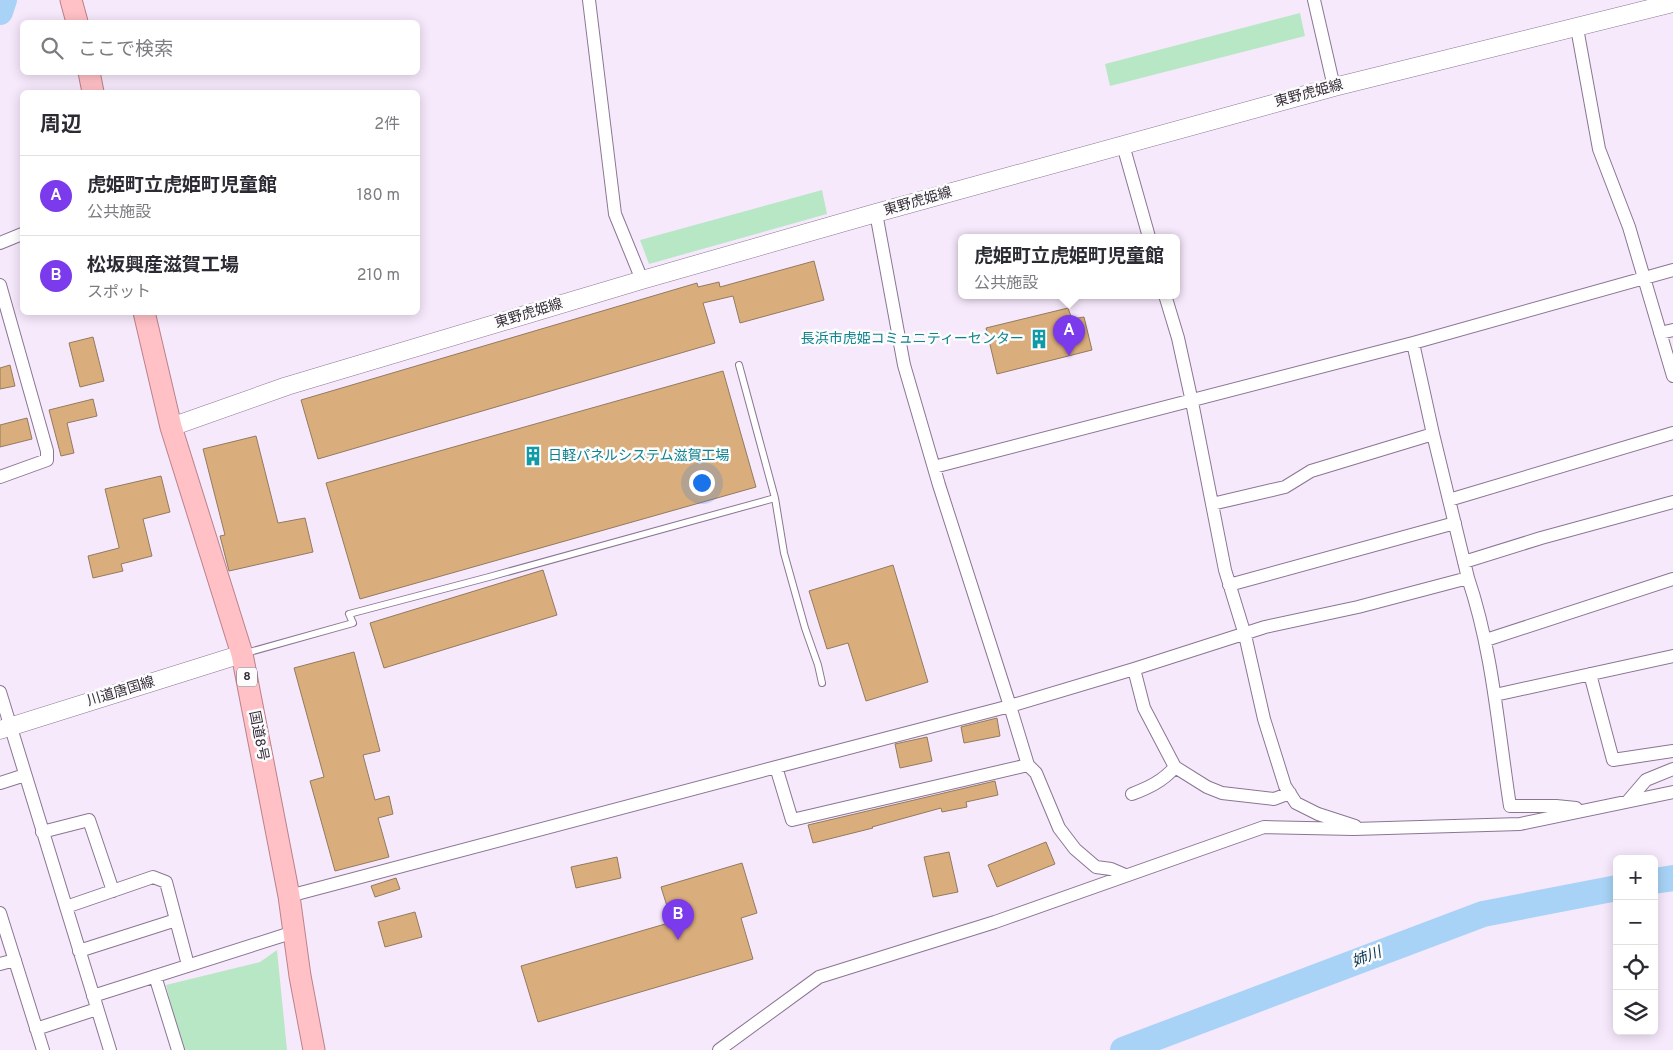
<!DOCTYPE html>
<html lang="ja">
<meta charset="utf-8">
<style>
body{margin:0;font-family:Overpass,"Noto Sans JP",sans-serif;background:#f2f2f3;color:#2b2b33}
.controls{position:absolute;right:15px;bottom:15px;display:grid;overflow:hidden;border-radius:8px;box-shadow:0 2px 12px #0003}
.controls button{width:45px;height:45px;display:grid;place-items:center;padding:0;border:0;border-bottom:1px solid #e1e1e2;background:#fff;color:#2b2b33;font:25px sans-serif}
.you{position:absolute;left:701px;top:482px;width:18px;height:18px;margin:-12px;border:4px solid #fff;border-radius:50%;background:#1a73e8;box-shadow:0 0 0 8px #1a73e833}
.badge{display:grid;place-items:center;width:32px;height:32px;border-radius:50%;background:#7c3aed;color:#fff;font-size:16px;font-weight:700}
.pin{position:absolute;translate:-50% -41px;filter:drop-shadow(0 1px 2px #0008)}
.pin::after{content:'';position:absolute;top:26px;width:18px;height:15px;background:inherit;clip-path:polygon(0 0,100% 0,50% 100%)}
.popup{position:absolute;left:958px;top:234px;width:222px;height:65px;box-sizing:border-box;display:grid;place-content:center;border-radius:8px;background:#fff;filter:drop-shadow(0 1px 4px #0005);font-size:16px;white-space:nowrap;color:#7c7c81}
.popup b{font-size:19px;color:#2b2b33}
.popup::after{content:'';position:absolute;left:50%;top:100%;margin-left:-10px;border:10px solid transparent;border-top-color:#fff}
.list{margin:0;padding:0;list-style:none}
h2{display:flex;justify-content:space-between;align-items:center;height:65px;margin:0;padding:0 20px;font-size:21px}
h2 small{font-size:16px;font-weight:400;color:#7c7c81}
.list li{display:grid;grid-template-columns:32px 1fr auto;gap:15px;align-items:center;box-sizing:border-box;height:80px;padding:0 20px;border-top:1px solid #e1e1e2}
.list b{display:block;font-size:19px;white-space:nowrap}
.list p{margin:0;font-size:16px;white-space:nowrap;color:#7c7c81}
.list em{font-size:16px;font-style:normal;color:#7c7c81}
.icon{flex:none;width:28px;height:28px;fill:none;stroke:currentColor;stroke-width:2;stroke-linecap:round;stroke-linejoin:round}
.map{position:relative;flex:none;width:1673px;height:1050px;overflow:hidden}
.search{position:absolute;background:#fff;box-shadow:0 2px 12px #0003;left:20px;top:20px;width:400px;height:55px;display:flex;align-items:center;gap:12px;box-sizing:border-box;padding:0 18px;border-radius:8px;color:#7c7c81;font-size:19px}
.panel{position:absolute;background:#fff;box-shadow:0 2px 12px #0003;left:20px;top:90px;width:400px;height:225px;border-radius:8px}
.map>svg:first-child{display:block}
.green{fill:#b8e7c5}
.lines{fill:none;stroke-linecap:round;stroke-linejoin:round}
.river{stroke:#a8d3f6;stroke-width:26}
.building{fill:#daae7c;stroke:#927a5f}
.service-casing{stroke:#8a7692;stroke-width:8}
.minor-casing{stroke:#8a7692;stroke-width:14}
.secondary-casing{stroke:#8a7692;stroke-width:19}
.trunk-casing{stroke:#b9828b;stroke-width:23}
.service{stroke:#fff;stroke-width:6}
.minor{stroke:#fff;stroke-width:12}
.secondary{stroke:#fff;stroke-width:18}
.trunk{stroke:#ffc0c6;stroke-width:21}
.labels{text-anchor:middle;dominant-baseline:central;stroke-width:5;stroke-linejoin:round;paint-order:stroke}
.shield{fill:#fcfcfc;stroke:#716b74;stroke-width:1}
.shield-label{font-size:12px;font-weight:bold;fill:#362d39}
.street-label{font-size:14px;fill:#362d39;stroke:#fcfcfc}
.culture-label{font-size:14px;fill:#0d838f;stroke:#fcfcfc;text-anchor:end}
.water-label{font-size:15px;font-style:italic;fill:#073450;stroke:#fcfcfc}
</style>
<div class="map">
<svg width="1673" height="1050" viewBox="0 0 1673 1050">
<rect width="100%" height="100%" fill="#f7e9fc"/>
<path class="green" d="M1300 13 1305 36 1110 86 1105 64Z
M822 190 827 214 649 264 640 240Z
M277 950 287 1050H182L166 985 260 962Z"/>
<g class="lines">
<path class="river" d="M0 12 4 0
M1654 881 1673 878
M1123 1050 1483 914 1617 888"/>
</g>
<path class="building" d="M814 261 824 300 740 323 733 296 703 303 715 343 318 459 301 400 697 283 698 287 719 282 720 287Z
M1068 308 1072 319 1084 317 1092 350 997 374 986 328Z
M93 337 104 381 80 387 69 343Z
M10 365 15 386 0 389V368Z
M723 371 756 487 360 599 326 483Z
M93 399 97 416 67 423 74 453 61 456 49 410Z
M27 418 32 439 0 447V425Z
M256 436 278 523 305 518 313 552 229 571 220 536 225 535 203 449Z
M161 476 170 512 143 519 152 556 121 564 123 571 93 578 88 556 119 548V547L105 489Z
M893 565 928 682 866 701 848 643 827 649 809 591Z
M543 570 557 615 384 668 370 623Z
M354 652 380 751 363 755 375 800 389 796 393 814 378 818 389 857 335 871 310 781 324 777 294 668Z
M997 718 1000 736 964 743 961 727Z
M927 737 932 761 900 768 895 744Z
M995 781 998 795 966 802 967 807 942 812 941 808 872 827 873 828 813 843 808 825Z
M1046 842 1055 864 997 887 988 865Z
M949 852 958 892 933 897 924 857Z
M617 857 621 878 576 888 571 867Z
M742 863 757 913 741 918 753 959 538 1022 521 966 672 922 661 887Z
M396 878 400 889 375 897 371 886Z
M415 912 422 937 385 947 378 922Z"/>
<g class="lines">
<defs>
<path id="service" d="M775 498 784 553 805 628 818 665 822 683
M246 653 353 623 349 614 489 577 775 498 739 365"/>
<path id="minor" d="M589 0 615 214 642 280
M1314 0 1334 87
M1577 28 1599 149 1629 227 1673 376
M1123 145 1149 237
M876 213 904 365 939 485 1010 706 1134 669 1265 627 1358 607 1468 578 1433 434 1413 343
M0 243 22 234
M0 285 47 451V460L0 477
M1165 295 1178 338 1192 402 1225 570 1245 635 1264 719 1285 786 1296 803 1318 814 1355 826
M1660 333 1673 330
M934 467 1413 343 1673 270
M1449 500 1673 433
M1212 504 1285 487 1311 471 1433 434
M1464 562 1541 538 1673 502
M1468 578C1493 652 1498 729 1510 806H1556L1576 808
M1229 585 1455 523
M1486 640 1673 579
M1590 674 1613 760 1673 751
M0 692 110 1050
M1495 695 1673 656
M776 767 1010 706 1028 765
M1175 767 1207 787 1222 793 1274 799 1290 793
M0 783 25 775
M1132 794C1148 788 1163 781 1175 767L1144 708 1134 669
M1628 801 1646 780 1673 769
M42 832 89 820 113 891
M289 896 776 767 792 820 1028 765 1036 773 1059 828 1075 849 1096 867 1111 869 1125 875
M66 907 153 877 166 882 188 965
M0 913 43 1050
M79 951 176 920
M0 964 15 960
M155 976 178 1050
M93 996 294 932
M36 1029 97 1009
M719 1050 819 977 995 922 1264 827 1354 829 1520 824 1673 792"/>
<path id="secondary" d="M171 427 287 386 642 280 876 213 1334 87 1673 3
M0 730 242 654"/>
<path id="trunk" d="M71 0 77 22
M89 72 93 92
M144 312 171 427 242 654 289 896 300 976 314 1050"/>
</defs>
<use href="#service" class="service-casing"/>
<use href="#minor" class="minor-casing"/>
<use href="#secondary" class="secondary-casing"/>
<use href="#trunk" class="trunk-casing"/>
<use href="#service" class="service"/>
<use href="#minor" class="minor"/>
<use href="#secondary" class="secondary"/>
<use href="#trunk" class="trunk"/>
</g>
<defs>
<symbol id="building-bare" viewBox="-9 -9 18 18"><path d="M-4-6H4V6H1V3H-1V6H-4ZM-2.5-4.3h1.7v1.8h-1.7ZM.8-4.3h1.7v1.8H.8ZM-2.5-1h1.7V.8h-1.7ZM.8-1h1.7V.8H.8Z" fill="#0f9aa8" stroke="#fcfcfc" stroke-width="2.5" paint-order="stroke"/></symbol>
</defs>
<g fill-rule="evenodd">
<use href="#building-bare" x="1025" y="325" width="28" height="28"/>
<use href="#building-bare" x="519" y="442" width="28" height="28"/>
</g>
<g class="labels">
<rect class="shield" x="237" y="667.5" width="20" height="19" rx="4"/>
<g class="shield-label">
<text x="247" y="677">8</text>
</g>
<g class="street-label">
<text transform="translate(1309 94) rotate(-15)">東野虎姫線</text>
<text transform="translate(918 202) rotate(-16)">東野虎姫線</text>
<text transform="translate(529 314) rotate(-17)">東野虎姫線</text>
<text transform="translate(121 692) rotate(-17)">川道唐国線</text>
<text transform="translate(258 736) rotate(79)">国道8号</text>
</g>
<g class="culture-label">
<text x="1024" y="339">長浜市虎姫コミュニティーセンター</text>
<text x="548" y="456" text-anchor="start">日軽パネルシステム滋賀工場</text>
</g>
<g class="water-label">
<text transform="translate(1367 958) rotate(-21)">姉川</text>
</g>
</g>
</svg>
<div class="controls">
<button>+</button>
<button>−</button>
<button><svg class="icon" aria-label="locate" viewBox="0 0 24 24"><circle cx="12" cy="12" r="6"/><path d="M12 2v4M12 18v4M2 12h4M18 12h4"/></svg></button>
<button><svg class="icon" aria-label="layers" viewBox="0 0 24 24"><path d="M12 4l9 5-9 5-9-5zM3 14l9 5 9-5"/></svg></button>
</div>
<div class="you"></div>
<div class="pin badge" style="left:1069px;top:356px">A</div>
<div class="popup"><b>虎姫町立虎姫町児童館</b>公共施設</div>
<div class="pin badge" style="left:678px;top:940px">B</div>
<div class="search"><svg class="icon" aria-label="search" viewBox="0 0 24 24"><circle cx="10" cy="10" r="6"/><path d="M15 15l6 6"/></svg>ここで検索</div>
<section class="panel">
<h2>周辺<small>2件</small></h2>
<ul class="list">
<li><span class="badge">A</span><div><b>虎姫町立虎姫町児童館</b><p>公共施設</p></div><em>180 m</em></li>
<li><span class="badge">B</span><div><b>松坂興産滋賀工場</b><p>スポット</p></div><em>210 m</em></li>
</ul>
</section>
</div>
